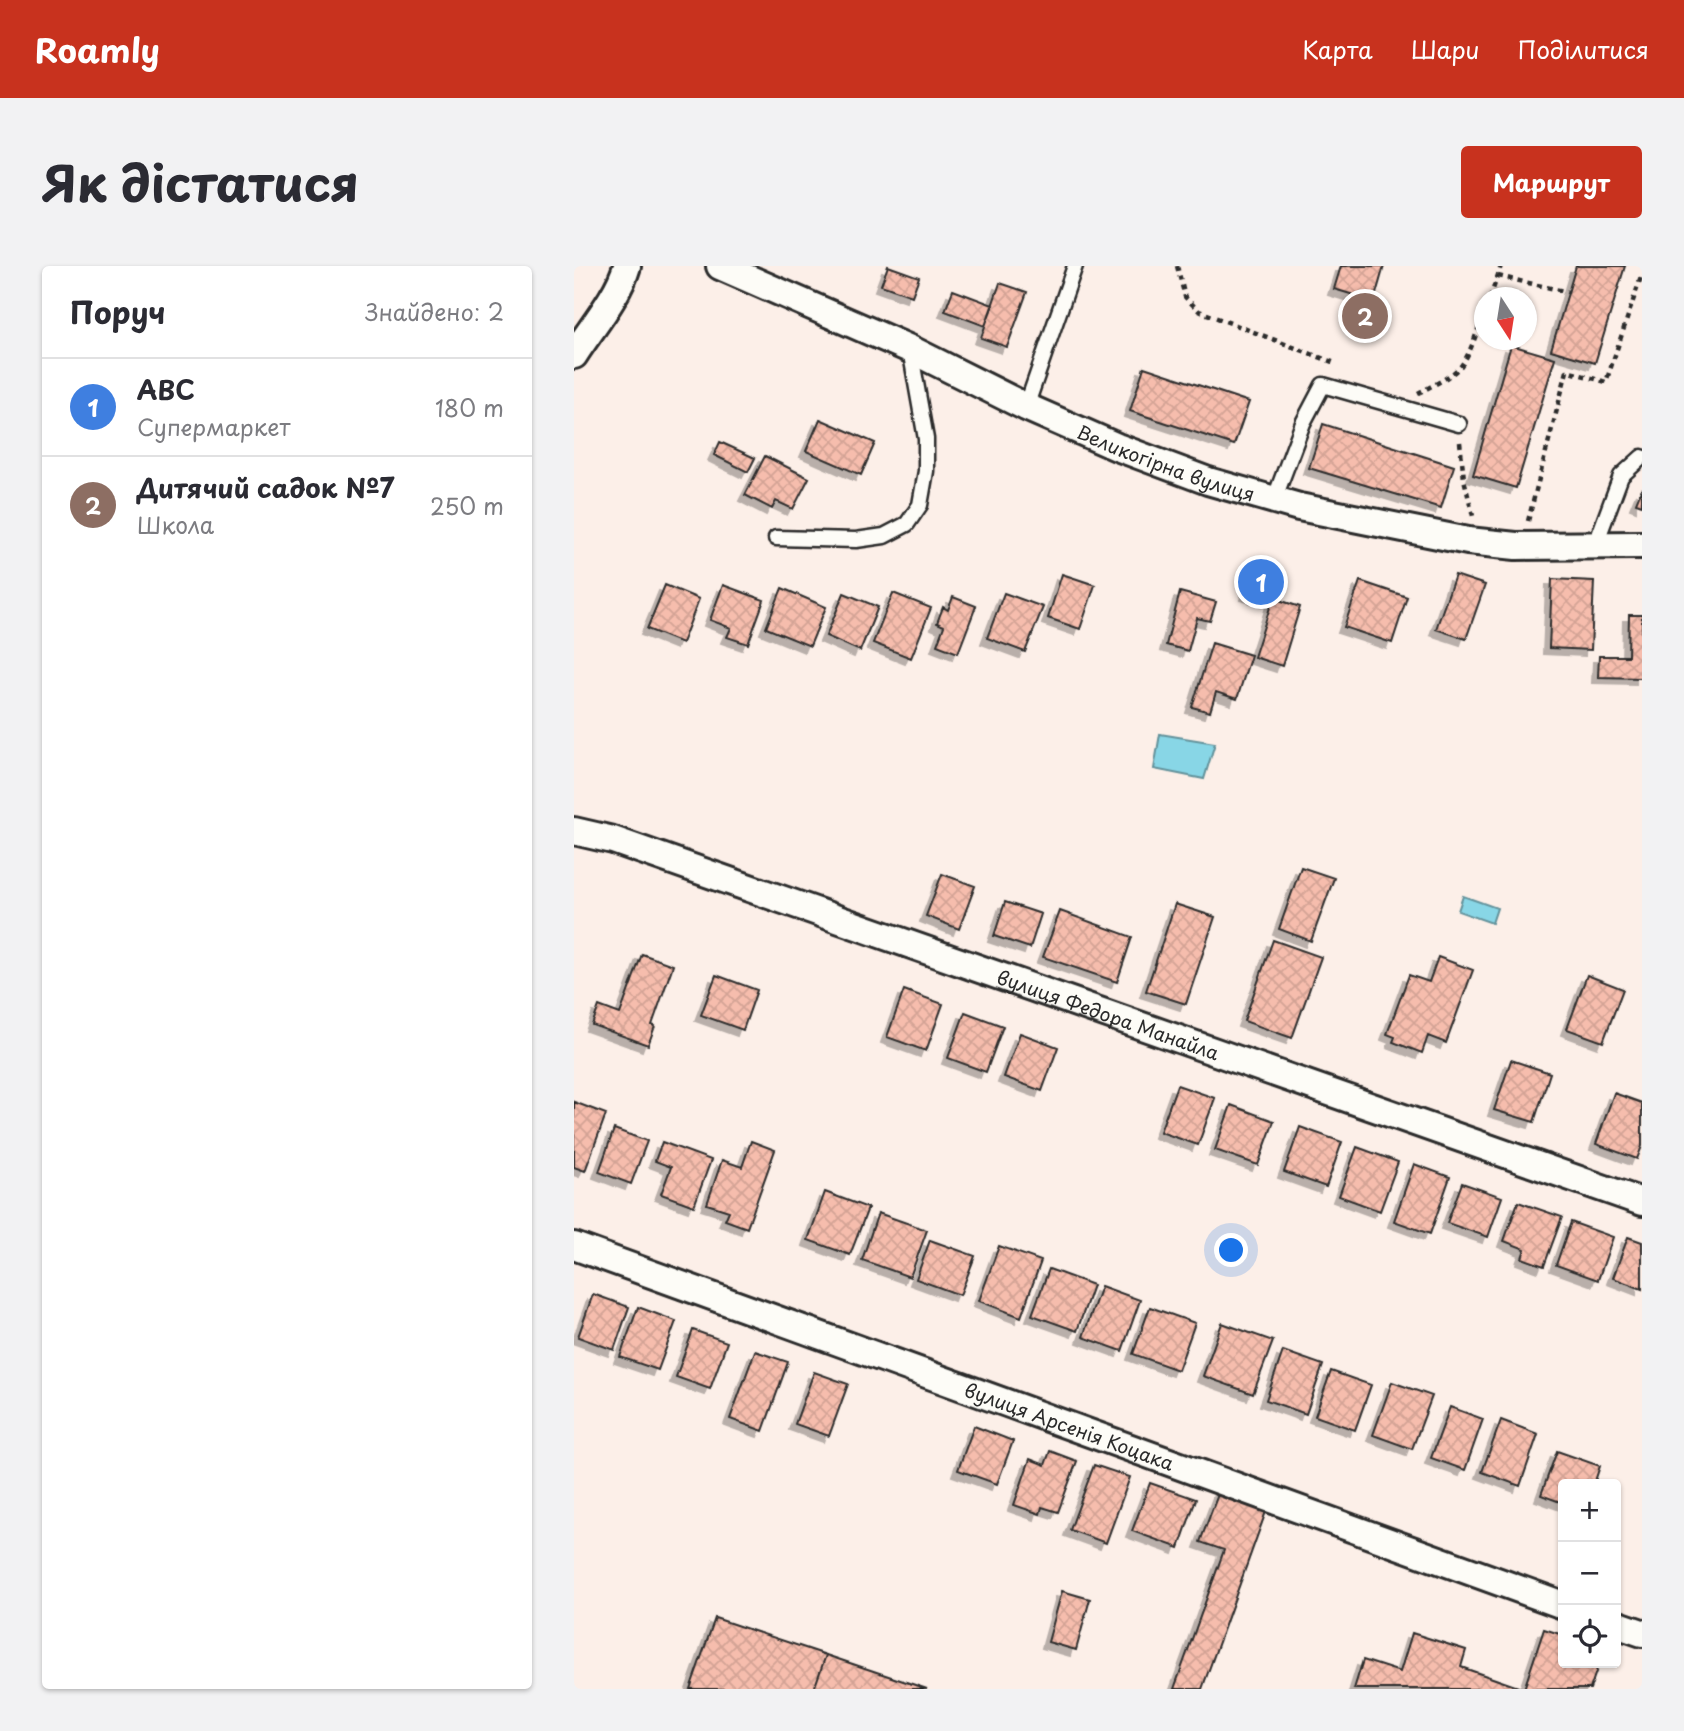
<!DOCTYPE html>
<html lang="uk">
<meta charset="utf-8">
<style>
body{margin:0;font-family:"Playpen Sans",sans-serif;background:#f2f2f3;color:#2b2b33}
.controls{position:absolute;right:21px;bottom:21px;display:grid;overflow:hidden;border-radius:7px;box-shadow:0 2px 5px #0004}
.controls button{width:63px;height:63px;display:grid;place-items:center;padding:0;border:0;border-bottom:2px solid #e1e1e2;background:#fff;color:#2b2b33;font:35px sans-serif}
.compass{position:absolute;left:900px;top:21px;width:63px;height:63px;border-radius:50%;background:#fff;box-shadow:0 2px 5px #0004;rotate:168deg}
.you{position:absolute;left:658px;top:985px;width:24px;height:24px;margin:-18px;border:5px solid #fff;border-radius:50%;background:#1a73e8;box-shadow:0 0 0 10px #1a73e833}
.badge{display:grid;place-items:center;width:46px;height:46px;border-radius:50%;background:#c8321e;color:#fff;font-size:23px;font-weight:700}
.pin{position:absolute;translate:-50% -50%;border:4px solid #fff;box-shadow:0 2px 7px #0006}
.list{margin:0;padding:0;list-style:none}
h2{display:flex;justify-content:space-between;align-items:center;height:91px;margin:0;padding:0 28px;font-size:30px}
h2 small{font-size:23px;font-weight:400;color:#7c7c81}
.list li{display:grid;grid-template-columns:46px 1fr auto;gap:21px;align-items:center;box-sizing:border-box;height:98px;padding:0 28px;border-top:2px solid #e1e1e2}
.list b{display:block;font-size:26px;white-space:nowrap}
.list p{margin:0;font-size:23px;white-space:nowrap;color:#7c7c81}
.list em{font-size:23px;font-style:normal;color:#7c7c81}
.icon{flex:none;width:38px;height:38px;fill:none;stroke:currentColor;stroke-width:2;stroke-linecap:round;stroke-linejoin:round}
.map{position:relative;flex:none;width:1068px;height:1423px;overflow:hidden;border-radius:7px}
header{display:flex;align-items:center;gap:42px;box-sizing:border-box;height:98px;padding:0 35px;background:#c8321e;color:#fff}
header strong{font-size:33px}
nav{display:flex;gap:38px;margin-inline-start:auto;font-size:24px}
.intro{display:flex;align-items:center;justify-content:space-between;box-sizing:border-box;height:168px;padding:0 42px}
h1{margin:0;font-size:49px}
.button{padding:18px 32px;border-radius:7px;background:#c8321e;color:#fff;font-size:24px;font-weight:700}
main{display:flex;gap:42px;padding:0 42px}
aside{flex:1;background:#fff;border-radius:7px;box-shadow:0 2px 5px #0004}
.map>svg:first-child{display:block}
.water{fill:#88d6e6;stroke:#63929b;stroke-width:2}
.building{fill:url(#building-cross-hatch);stroke:#2b2b2b;stroke-width:2;filter:url(#shadow)}
.lines{fill:none;stroke-linecap:round;stroke-linejoin:round}
.service-casing{stroke:#2b2b2b;stroke-width:19}
.minor-casing{stroke:#2b2b2b;stroke-width:32}
.path{stroke:#2b2b2b;stroke-width:4.5;stroke-dasharray:5 5;stroke-linecap:butt}
.service{stroke:#fdfcf7;stroke-width:14}
.minor{stroke:#fdfcf7;stroke-width:26}
.labels{text-anchor:middle;dominant-baseline:central;stroke-width:6;stroke-linejoin:round;paint-order:stroke}
.street-label{font-size:19px;fill:#2b2b2b;stroke:#fdfcf7}
</style>
<header>
<strong>Roamly</strong>
<nav><a>Карта</a><a>Шари</a><a>Поділитися</a></nav>
</header>
<div class="intro"><h1>Як дістатися</h1><a class="button">Маршрут</a></div>
<main>
<aside>
<h2>Поруч<small>Знайдено: 2</small></h2>
<ul class="list">
<li><span class="badge" style="background:#3f7fe0">1</span><div><b>АВС</b><p>Супермаркет</p></div><em>180 m</em></li>
<li><span class="badge" style="background:#8d6e63">2</span><div><b>Дитячий садок №7</b><p>Школа</p></div><em>250 m</em></li>
</ul>
</aside>
<div class="map">
<svg width="1068" height="1423" viewBox="0 0 1068 1423">
<defs>
<pattern id="building-cross-hatch" width="8" height="8" patternUnits="userSpaceOnUse" patternTransform="scale(1.75)"><rect width="8" height="8" fill="#f6bdad"/><path d="M0 0l8 8M0 8l8-8" fill="none" stroke="#d3a395"/></pattern>
<filter id="shadow"><feDropShadow dx="-6" dy="6" stdDeviation="0" flood-color="#0004"/></filter>
</defs>
<rect width="100%" height="100%" fill="#fcefe8"/>
<filter id="ink" filterUnits="userSpaceOnUse"><feTurbulence type="fractalNoise" baseFrequency=".0143" numOctaves="2"/><feDisplacementMap in="SourceGraphic" scale="14" xChannelSelector="R" yChannelSelector="G"/><feConvolveMatrix kernelMatrix="1 2 1 2 8 2 1 2 1" color-interpolation-filters="sRGB"/></filter>
<g filter="url(#ink)">
<path class="water" d="M586 468 641 477 630 513 580 503Z
M889 630 923 642 918 657 884 645Z"/>
<path class="building" d="M314 0 345 11 338 30 307 19Z
M767 0H810L800 35 760 23Z
M1002 0H1051L1021 97 977 84Z
M426 17 453 26 433 81 407 72Z
M379 24 419 39 411 60 371 45Z
M937 79 981 92 942 222 899 209Z
M570 101 675 136 660 179 556 145Z
M246 153 301 177 287 209 232 185Z
M749 158 880 200 867 242 735 202Z
M146 176 181 192 174 206 140 189Z
M191 190 235 212 219 243 202 235 198 243 171 229Z
M1068 222V239L1062 237Z
M680 298 703 305 695 334 672 328Z
M488 308 521 319 506 363 474 352Z
M881 309 911 319 892 373 862 363Z
M978 313 1020 315 1017 384 975 382Z
M786 315 833 331 818 377 770 361Z
M91 319 125 333 108 377 73 363Z
M149 319 190 334 174 378 153 371 157 362 136 354Z
M208 322 252 341 236 380 192 362Z
M606 326 642 336 636 355 623 352 614 385 592 379Z
M270 327 304 341 286 385 252 370Z
M319 327 357 342 337 392 299 377Z
M430 327 469 341 451 386 413 372Z
M379 331 402 340 384 387 363 379 370 360 363 357 369 341 374 344Z
M699 332 726 341 708 400 680 391Z
M1055 349H1068V412L1024 411 1025 390H1054Z
M638 377 677 389 663 433 642 426 636 446 618 441Z
M727 601 760 612 737 675 705 663Z
M368 608 401 620 385 663 352 650Z
M431 636 467 648 456 682 420 670Z
M601 638 641 651 612 738 572 725Z
M486 645 558 671 543 716 469 691Z
M699 674 747 691 718 772 670 755Z
M68 688 99 699 78 759 81 760 74 779 18 759 25 740 46 748Z
M864 691 899 704 872 777 854 770 848 787 819 776 821 771 813 768 835 709 855 716Z
M142 709 183 724 169 764 127 749Z
M1013 709 1049 723 1029 776 993 763Z
M330 724 369 738 352 785 313 771Z
M391 746 429 760 412 806 374 792Z
M446 767 484 781 468 825 430 811Z
M937 794 976 807 960 856 920 844Z
M603 819 641 832 624 879 586 866Z
M1040 827 1068 837V880L1063 893 1022 878Z
M0 836 32 848 11 905 0 901Z
M657 839 700 855 684 899 641 884Z
M726 861 768 876 752 921 710 906Z
M40 863 73 875 57 918 25 906Z
M177 875 201 884 173 962 151 954 155 945 133 938 148 894 168 901Z
M88 876 137 894 120 940 87 928 97 901 81 895Z
M783 881 824 896 806 945 765 930Z
M840 898 876 911 856 968 820 955Z
M888 917 928 931 914 971 873 957Z
M251 926 294 942 276 989 234 974Z
M944 936 988 951 970 1000 948 992 951 983 930 975Z
M304 947 353 964 336 1011 288 994Z
M997 956 1039 971 1024 1014 982 999Z
M1054 971 1068 976V1023L1039 1012Z
M356 974 401 990 386 1029 342 1013Z
M425 980 467 995 447 1051 405 1035Z
M475 1003 519 1019 503 1065 458 1049Z
M527 1020 566 1034 548 1085 509 1071Z
M19 1028 55 1041 40 1084 4 1071Z
M64 1041 102 1055 84 1104 46 1091Z
M576 1041 621 1057 604 1104 559 1088Z
M648 1057 699 1075 679 1128 629 1110Z
M119 1064 153 1076 136 1123 102 1111Z
M181 1085 214 1096 189 1165 156 1153Z
M709 1085 749 1099 732 1148 692 1134Z
M757 1105 797 1119 781 1164 741 1150Z
M240 1106 274 1118 255 1170 221 1158Z
M818 1116 858 1130 838 1183 799 1169Z
M876 1141 909 1153 891 1204 857 1192Z
M927 1154 964 1168 946 1220 908 1206Z
M400 1160 439 1175 423 1218 384 1204Z
M476 1185 503 1195 484 1246 468 1241 466 1248 440 1239 456 1193 471 1199Z
M983 1185 1026 1200 1020 1218H989V1237L967 1229Z
M520 1199 556 1211 532 1277 496 1264Z
M576 1217 622 1233 605 1282 558 1265Z
M646 1223 694 1240 628 1423H600L650 1284 626 1276Z
M488 1325 516 1333 502 1384 474 1376Z
M141 1352 252 1389 240 1423H116Z
M970 1363 989 1369V1397H1025L1016 1423H950Z
M838 1367 892 1384 887 1401 950 1423H780L789 1394 826 1406Z
M252 1389 353 1423H240Z"/>
<g class="lines">
<defs>
<path id="service" d="M452 141 501 0
M700 234 729 157 749 119 885 158
M202 272 282 274 310 270 333 258 346 239 352 205V173L336 83
M1021 280 1047 210 1068 191"/>
<g id="minor">
<path id="s1" d="M146 0 336 83 452 141 543 181 634 215 725 241 894 275 942 280 1068 279"/>
<path d="M0 89C17 62 44 31 53 0"/>
<path id="s2" d="M0 565 39 574 1068 936"/>
<path id="s3" d="M0 980 989 1339"/>
<path d="M1042 1358 1068 1367"/>
</g>
</defs>
<use href="#service" class="service-casing"/>
<use href="#minor" class="minor-casing"/>
<path class="path" d="M603 0 611 31 625 45 761 97
M924 10 994 26
M916 32 927 0
M844 127C858 120 875 112 886 101 897 88 904 61 911 45
M886 176 890 213 899 250
M954 255 993 105 1032 116 1068 8"/>
<use href="#service" class="service"/>
<use href="#minor" class="minor"/>
</g>
</g>
<g class="labels">
<g class="street-label">
<text stroke="none"><textPath href="#s1" startOffset="488">Великогірна вулиця</textPath></text>
<text stroke="none"><textPath href="#s2" startOffset="565">вулиця Федора Манайла</textPath></text>
<text stroke="none"><textPath href="#s3" startOffset="527">вулиця Арсенія Коцака</textPath></text>
</g>
</g>
</svg>
<div class="controls">
<button>+</button>
<button>−</button>
<button><svg class="icon" aria-label="locate" viewBox="0 0 24 24"><circle cx="12" cy="12" r="6"/><path d="M12 2v4M12 18v4M2 12h4M18 12h4"/></svg></button>
</div>
<svg class="compass" viewBox="-18 -18 36 36"><path d="M0-13l5 13h-10z" fill="#e53935"/><path d="M0 13l5-13h-10z" fill="#7c7c81"/></svg>
<div class="you"></div>
<div class="pin badge" style="left:687px;top:316px;background:#3f7fe0">1</div>
<div class="pin badge" style="left:791px;top:50px;background:#8d6e63">2</div>
</div>
</main>
